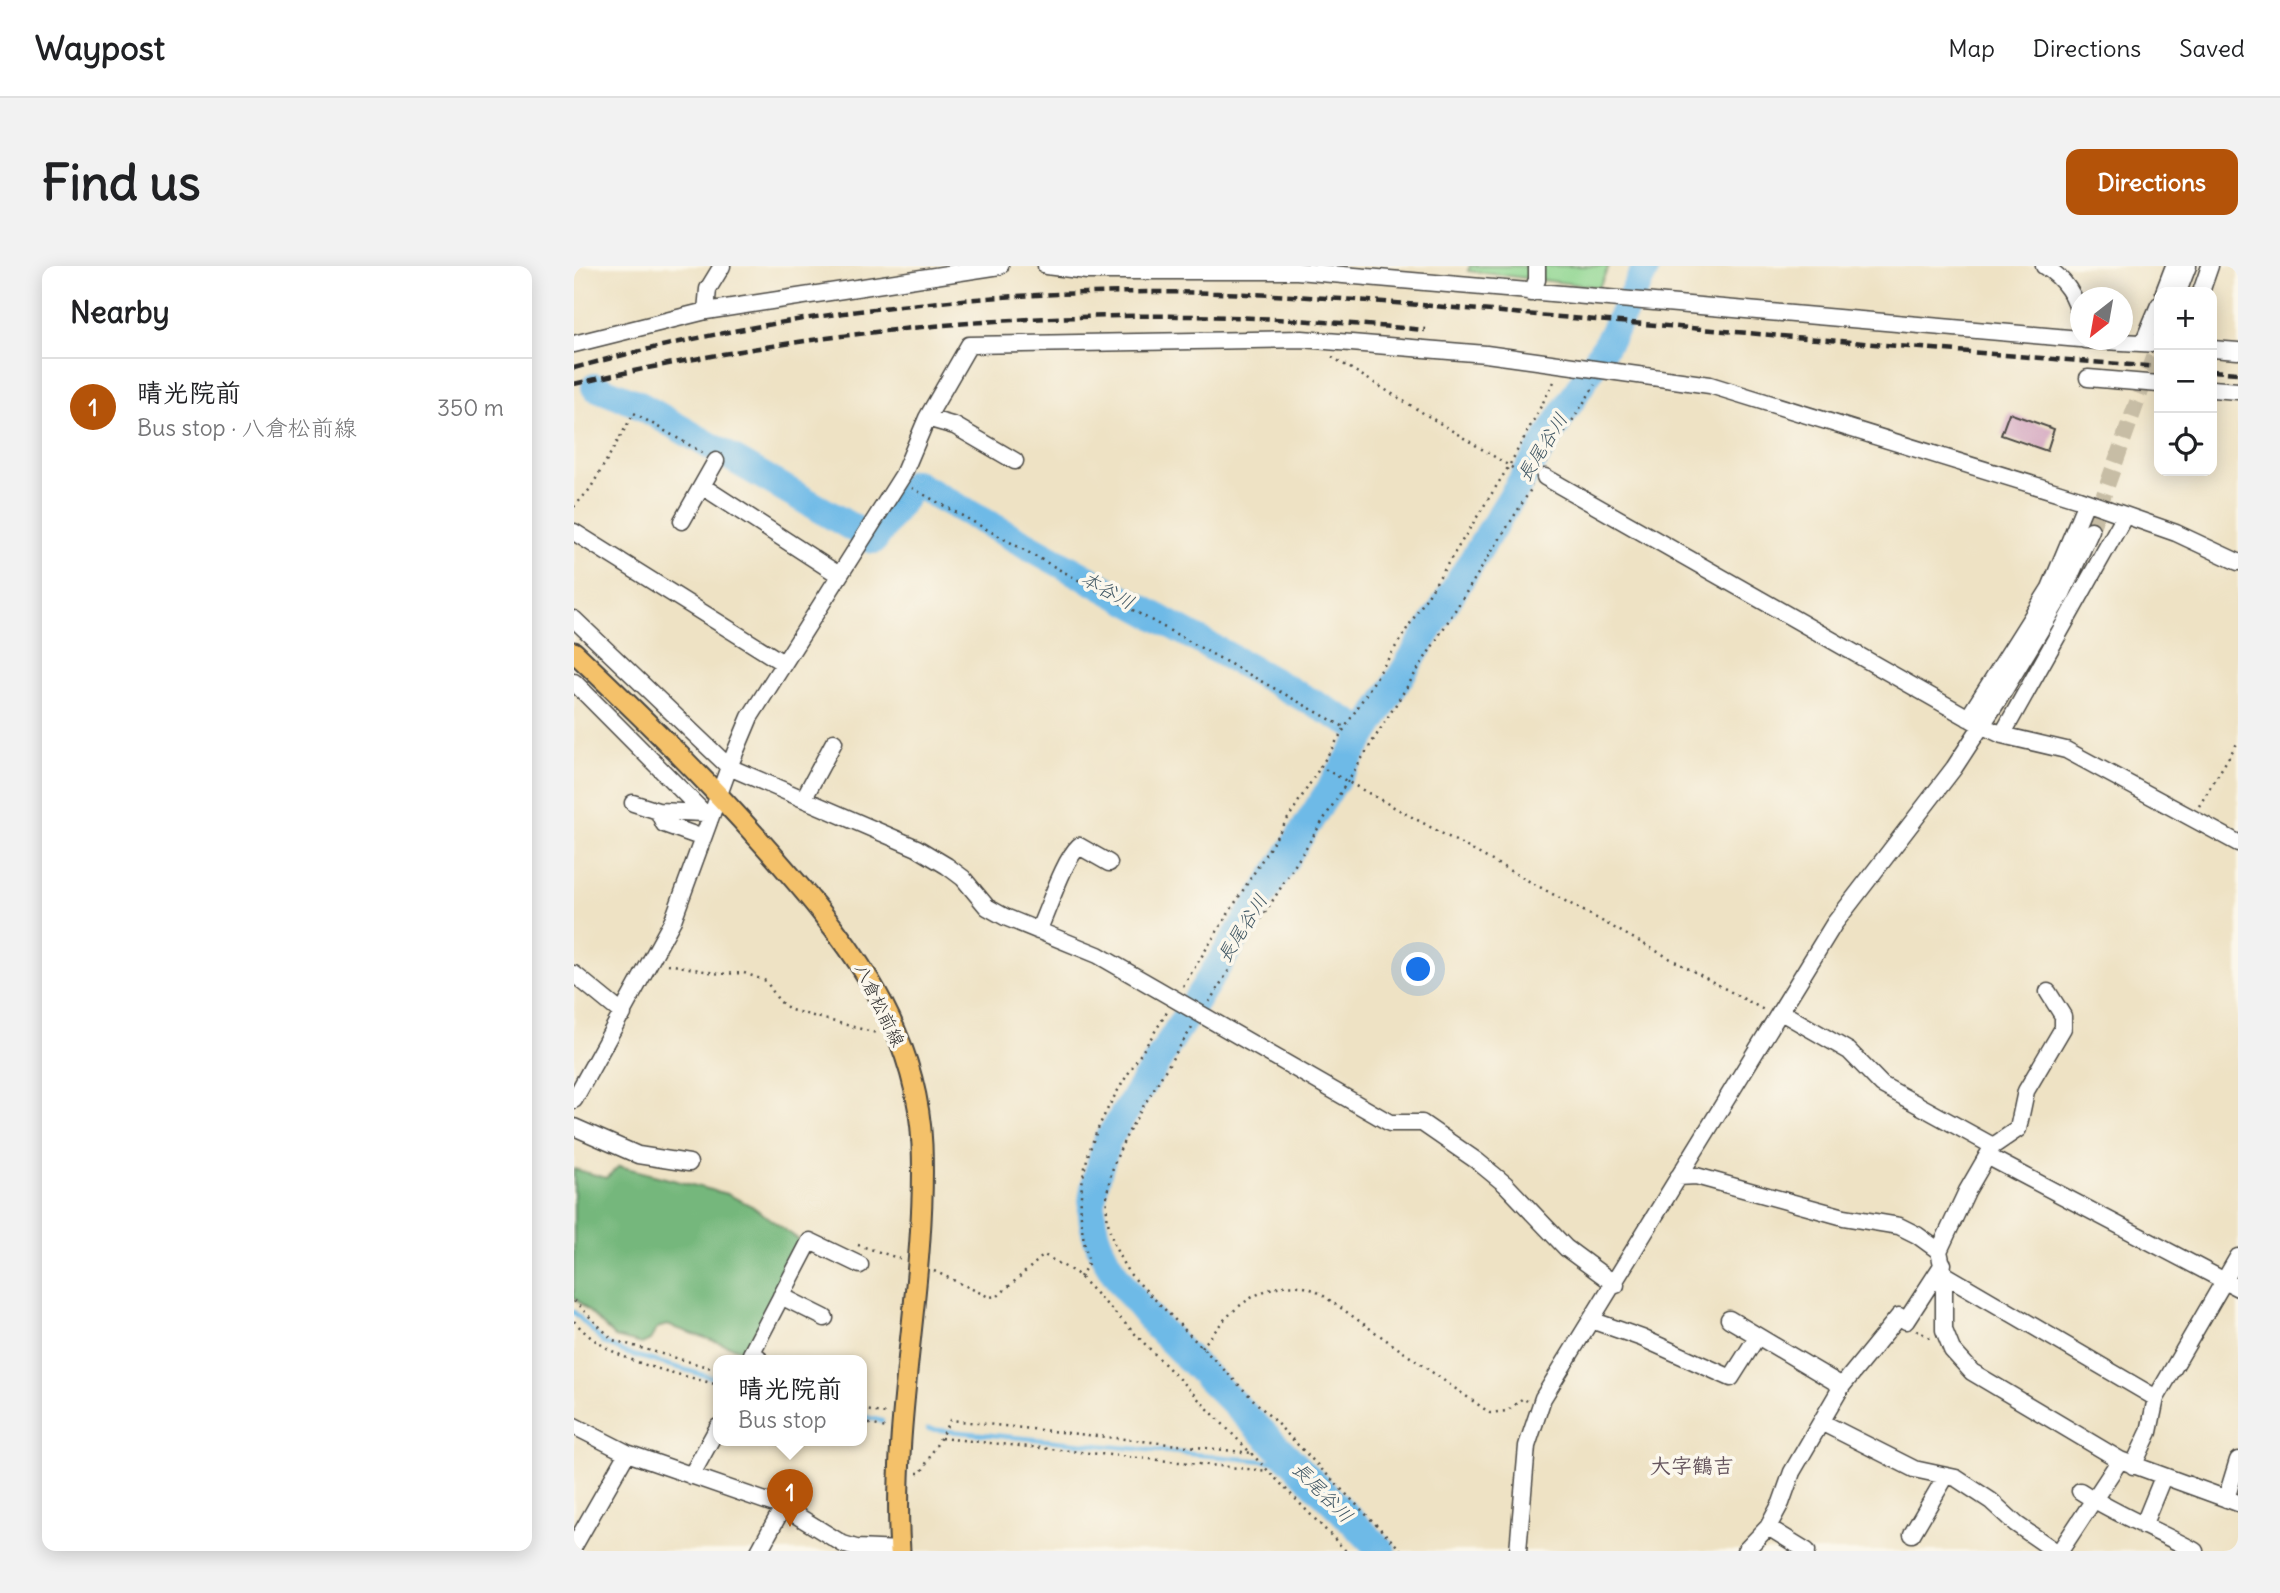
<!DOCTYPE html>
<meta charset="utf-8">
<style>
body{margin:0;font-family:Delius,"Klee One",sans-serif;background:#f2f2f2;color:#202124}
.controls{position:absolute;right:21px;top:21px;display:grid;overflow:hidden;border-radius:14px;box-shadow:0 4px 18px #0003}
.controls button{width:63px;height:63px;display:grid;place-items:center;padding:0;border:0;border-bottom:2px solid #e0e0e0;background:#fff;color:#202124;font:35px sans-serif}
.compass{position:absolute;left:1496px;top:21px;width:63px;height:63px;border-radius:50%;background:#fff;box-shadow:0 4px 18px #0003;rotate:211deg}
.you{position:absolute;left:845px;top:704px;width:24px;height:24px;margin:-18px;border:5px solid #fff;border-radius:50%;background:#1a73e8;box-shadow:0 0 0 10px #1a73e833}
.badge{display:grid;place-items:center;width:46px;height:46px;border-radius:50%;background:#b45309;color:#fff;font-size:23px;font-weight:700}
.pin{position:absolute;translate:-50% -58px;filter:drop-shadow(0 2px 4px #0008)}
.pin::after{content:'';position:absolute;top:37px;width:24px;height:21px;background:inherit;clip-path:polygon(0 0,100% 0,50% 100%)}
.popup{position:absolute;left:139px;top:1089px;width:154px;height:91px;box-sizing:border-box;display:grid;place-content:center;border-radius:14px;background:#fff;filter:drop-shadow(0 2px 5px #0005);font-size:23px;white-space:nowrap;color:#757577}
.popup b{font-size:26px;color:#202124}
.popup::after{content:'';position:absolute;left:50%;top:100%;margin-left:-14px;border:14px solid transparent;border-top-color:#fff}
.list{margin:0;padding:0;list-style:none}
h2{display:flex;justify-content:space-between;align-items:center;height:91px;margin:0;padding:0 28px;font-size:30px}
h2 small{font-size:23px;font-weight:400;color:#757577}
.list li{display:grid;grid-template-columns:46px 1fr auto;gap:21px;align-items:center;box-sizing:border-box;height:98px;padding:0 28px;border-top:2px solid #e0e0e0}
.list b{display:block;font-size:26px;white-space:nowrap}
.list p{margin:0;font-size:23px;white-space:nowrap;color:#757577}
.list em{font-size:23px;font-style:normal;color:#757577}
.icon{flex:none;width:38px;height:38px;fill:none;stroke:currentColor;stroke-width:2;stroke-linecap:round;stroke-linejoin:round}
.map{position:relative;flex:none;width:1664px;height:1285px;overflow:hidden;border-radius:14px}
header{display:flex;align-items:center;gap:42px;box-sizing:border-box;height:98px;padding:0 35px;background:#fff;border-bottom:2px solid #e0e0e0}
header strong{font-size:33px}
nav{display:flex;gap:38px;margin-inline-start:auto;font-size:24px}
.intro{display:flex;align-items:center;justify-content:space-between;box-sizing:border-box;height:168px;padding:0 42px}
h1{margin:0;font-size:49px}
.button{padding:18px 32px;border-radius:14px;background:#b45309;color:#fff;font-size:24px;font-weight:700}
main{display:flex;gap:42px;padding:0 42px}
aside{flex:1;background:#fff;border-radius:14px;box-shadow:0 4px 18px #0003}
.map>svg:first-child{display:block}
.green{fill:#90d691;stroke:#5e805e;stroke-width:2}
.forest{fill:#74b77b;stroke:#507153;stroke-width:2}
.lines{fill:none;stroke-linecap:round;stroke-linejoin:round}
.stream{stroke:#6ebae7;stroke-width:4.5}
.river{stroke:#6ebae7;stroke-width:28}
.building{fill:#d3a4be}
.minor-tunnel{stroke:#c7bda5;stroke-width:16;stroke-dasharray:16 8;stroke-linecap:butt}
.minor-casing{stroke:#484642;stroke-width:19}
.major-casing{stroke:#484642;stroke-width:23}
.path{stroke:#484642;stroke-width:2.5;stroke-dasharray:2 5;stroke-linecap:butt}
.minor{stroke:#fff;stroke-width:16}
.major{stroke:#f4c16a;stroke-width:19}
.rail{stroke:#2b2b2b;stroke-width:4.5;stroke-dasharray:10 5;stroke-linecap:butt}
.labels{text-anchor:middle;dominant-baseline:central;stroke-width:7;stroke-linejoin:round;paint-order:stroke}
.street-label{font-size:18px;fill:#2b2b2b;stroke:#fbf7ec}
.water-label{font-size:19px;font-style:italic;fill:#3f5663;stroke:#fbf7ec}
.quarter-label{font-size:21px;font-weight:bold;fill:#66555e;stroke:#fbf7ec}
</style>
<header>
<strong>Waypost</strong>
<nav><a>Map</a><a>Directions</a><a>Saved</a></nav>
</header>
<div class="intro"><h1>Find us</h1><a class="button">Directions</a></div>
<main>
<aside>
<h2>Nearby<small></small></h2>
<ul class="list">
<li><span class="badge">1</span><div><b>晴光院前</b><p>Bus stop · 八倉松前線</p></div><em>350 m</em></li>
</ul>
</aside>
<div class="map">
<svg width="1664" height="1285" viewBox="0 0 1664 1285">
<rect width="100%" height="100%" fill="#fbf7ec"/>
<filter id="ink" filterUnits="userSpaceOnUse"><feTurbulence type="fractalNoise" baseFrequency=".0143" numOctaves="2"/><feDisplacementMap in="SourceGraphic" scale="14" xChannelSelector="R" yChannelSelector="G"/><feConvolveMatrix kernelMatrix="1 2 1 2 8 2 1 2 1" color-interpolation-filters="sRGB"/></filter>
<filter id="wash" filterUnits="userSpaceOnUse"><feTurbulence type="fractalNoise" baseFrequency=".00686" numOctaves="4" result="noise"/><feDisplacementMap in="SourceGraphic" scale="28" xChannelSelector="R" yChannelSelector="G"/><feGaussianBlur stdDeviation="1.57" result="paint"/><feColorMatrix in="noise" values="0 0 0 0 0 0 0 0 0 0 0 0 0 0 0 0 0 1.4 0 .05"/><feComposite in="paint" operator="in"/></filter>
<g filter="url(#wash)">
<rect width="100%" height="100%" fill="#eee2c4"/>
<path class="green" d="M896 0H1035L1025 21 894 5Z"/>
<path class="forest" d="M45 900 153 928 178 940 228 976 173 1086 93 1059 83 1062 76 1074 68 1078 41 1071 0 1031V903L32 912Z"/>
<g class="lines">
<path class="stream" d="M0 1046 30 1077 52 1087 144 1113
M288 1150 308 1155
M354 1163 722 1198"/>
<path class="river" d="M21 121 62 137 286 266
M297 272 300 274 340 217 792 466
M808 1285 584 1062C553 1025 510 981 519 928 522 910 529 892 533 875L792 466 1036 72 1073 0"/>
</g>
<g id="blocks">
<path class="building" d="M1435 147 1480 163 1473 185 1427 169Z"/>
</g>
</g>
<g filter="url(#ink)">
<use href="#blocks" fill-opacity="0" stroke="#484642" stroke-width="2"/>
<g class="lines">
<path class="minor-tunnel" d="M1517 264 1585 75"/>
<defs>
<path id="minor" d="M472 0 513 5H723L1506 73
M1470 0C1489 11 1504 32 1506 54
M1590 26 1600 0
M1604 26 1614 0
M1627 26 1636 0
M957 27 963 14V0
M132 45 426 0
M1511 74 1585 78
M1569 77 1585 39
M0 78 132 45 134 23 148 0
M1638 83 1664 85
M1514 112 1585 118
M1638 123 1664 125
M353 152 381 160 441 195
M971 211 1407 459 1428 469 1492 484 1664 577
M128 220 265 309
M108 255 142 195
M0 266 209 397
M0 353 155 501 343 582 373 600 389 612 413 641 431 651 524 689 816 857H848L903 895 931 918 992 982 1042 1019
M0 416 136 553
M1394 452 1476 322 1512 236
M1428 469 1550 251
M230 532 260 476
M59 537 84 545 90 558 129 572
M84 545 131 547
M464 665C475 642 489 595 505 580L535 597
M0 708 49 748
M1207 746 1275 785 1308 819 1419 880
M0 834 99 654 155 501 176 451 329 209 353 152 395 79 728 73 912 88 1136 119 1502 232 1602 267 1664 296
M0 861 64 889 115 897
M1413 890 1664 1022
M1104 911 1122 910 1270 951 1325 960 1343 969 1365 985 1370 1008V1064L1378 1084 1398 1106 1546 1194 1664 1237
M1365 985 1393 925 1419 880 1444 863 1452 825 1489 762V750L1474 726
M1370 1008 1582 1132
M207 1030 251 1052
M1155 1053 1268 1120
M1017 1054 1068 1072 1157 1112 1183 1071
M182 1095 184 1091 177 1088 236 975 286 999
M1247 1156 1340 1203 1382 1212 1417 1235 1442 1258 1481 1285
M0 1160 53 1187 209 1241 269 1278 282 1282 326 1284
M1559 1200 1575 1166 1582 1132 1664 991
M117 1210 144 1161
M1506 1225C1543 1249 1582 1264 1621 1285
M1652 1233 1664 1194
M1569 1260 1589 1211
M1194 1261 1233 1285
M1338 1268 1372 1210
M0 1280 53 1187
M185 1285 209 1241
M944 1285 953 1180 969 1132 1260 658 1380 502 1423 436 1488 328 1517 264
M1171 1285 1194 1261 1207 1237 1218 1206 1268 1120 1325 1050 1332 1055 1369 998
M1486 1285 1546 1194"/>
<path id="major" d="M0 386C65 448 129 510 189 578 267 666 343 755 348 879 353 1015 317 1149 326 1285"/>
</defs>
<use href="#minor" class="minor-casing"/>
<use href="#major" class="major-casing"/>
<path class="path" d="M758 91 955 212
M972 196 1021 119
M338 222 770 461
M0 241 16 223 60 147 129 187
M745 500 1190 744
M1625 540 1664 476
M94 698 146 708 170 707 184 712 192 715 205 735 217 744 302 767
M609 720 935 200 981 114
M635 736 959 220
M618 762C603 784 589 808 575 831 538 891 512 941 555 1007L828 1285
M284 979 327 993
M360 1005 415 1031 424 1030 470 989 502 1007 772 1285
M506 1011 515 996C485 891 542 831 593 746
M0 1035 39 1074 144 1104
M0 1055C36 1097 93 1104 144 1119
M1342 1064 1358 1073
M627 1081C637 1072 643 1061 652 1052 678 1026 714 1008 747 1028L916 1147 933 1145 949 1132 953 1135
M288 1143 311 1148
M288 1156 312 1162
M367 1172 694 1205
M343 1207H347L376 1154 678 1187"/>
<use href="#minor" class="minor"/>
<use href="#major" class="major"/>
<path class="rail" d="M0 102C207 45 428 21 643 27 765 30 888 43 1010 53 1202 69 1393 87 1585 101
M1638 105 1664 107
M0 118C200 72 408 47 613 50 693 51 772 57 851 64"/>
</g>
</g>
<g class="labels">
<g class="street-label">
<text transform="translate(306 739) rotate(64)">八倉松前線</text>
</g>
<g class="water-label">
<text transform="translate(968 181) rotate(-58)">長尾谷川</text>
<text transform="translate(534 324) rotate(29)">本谷川</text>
<text transform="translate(668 662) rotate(-58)">長尾谷川</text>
<text transform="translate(749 1226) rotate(45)">長尾谷川</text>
</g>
<g class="quarter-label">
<text x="1118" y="1199">大字鶴吉</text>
</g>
</g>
</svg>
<div class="controls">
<button>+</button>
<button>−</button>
<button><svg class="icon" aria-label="locate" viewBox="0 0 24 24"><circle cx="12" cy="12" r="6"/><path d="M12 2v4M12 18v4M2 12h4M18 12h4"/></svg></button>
</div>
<svg class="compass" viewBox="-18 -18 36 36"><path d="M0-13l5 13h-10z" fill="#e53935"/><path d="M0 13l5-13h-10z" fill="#757577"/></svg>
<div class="you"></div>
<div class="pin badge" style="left:216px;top:1261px">1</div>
<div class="popup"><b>晴光院前</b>Bus stop</div>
</div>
</main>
